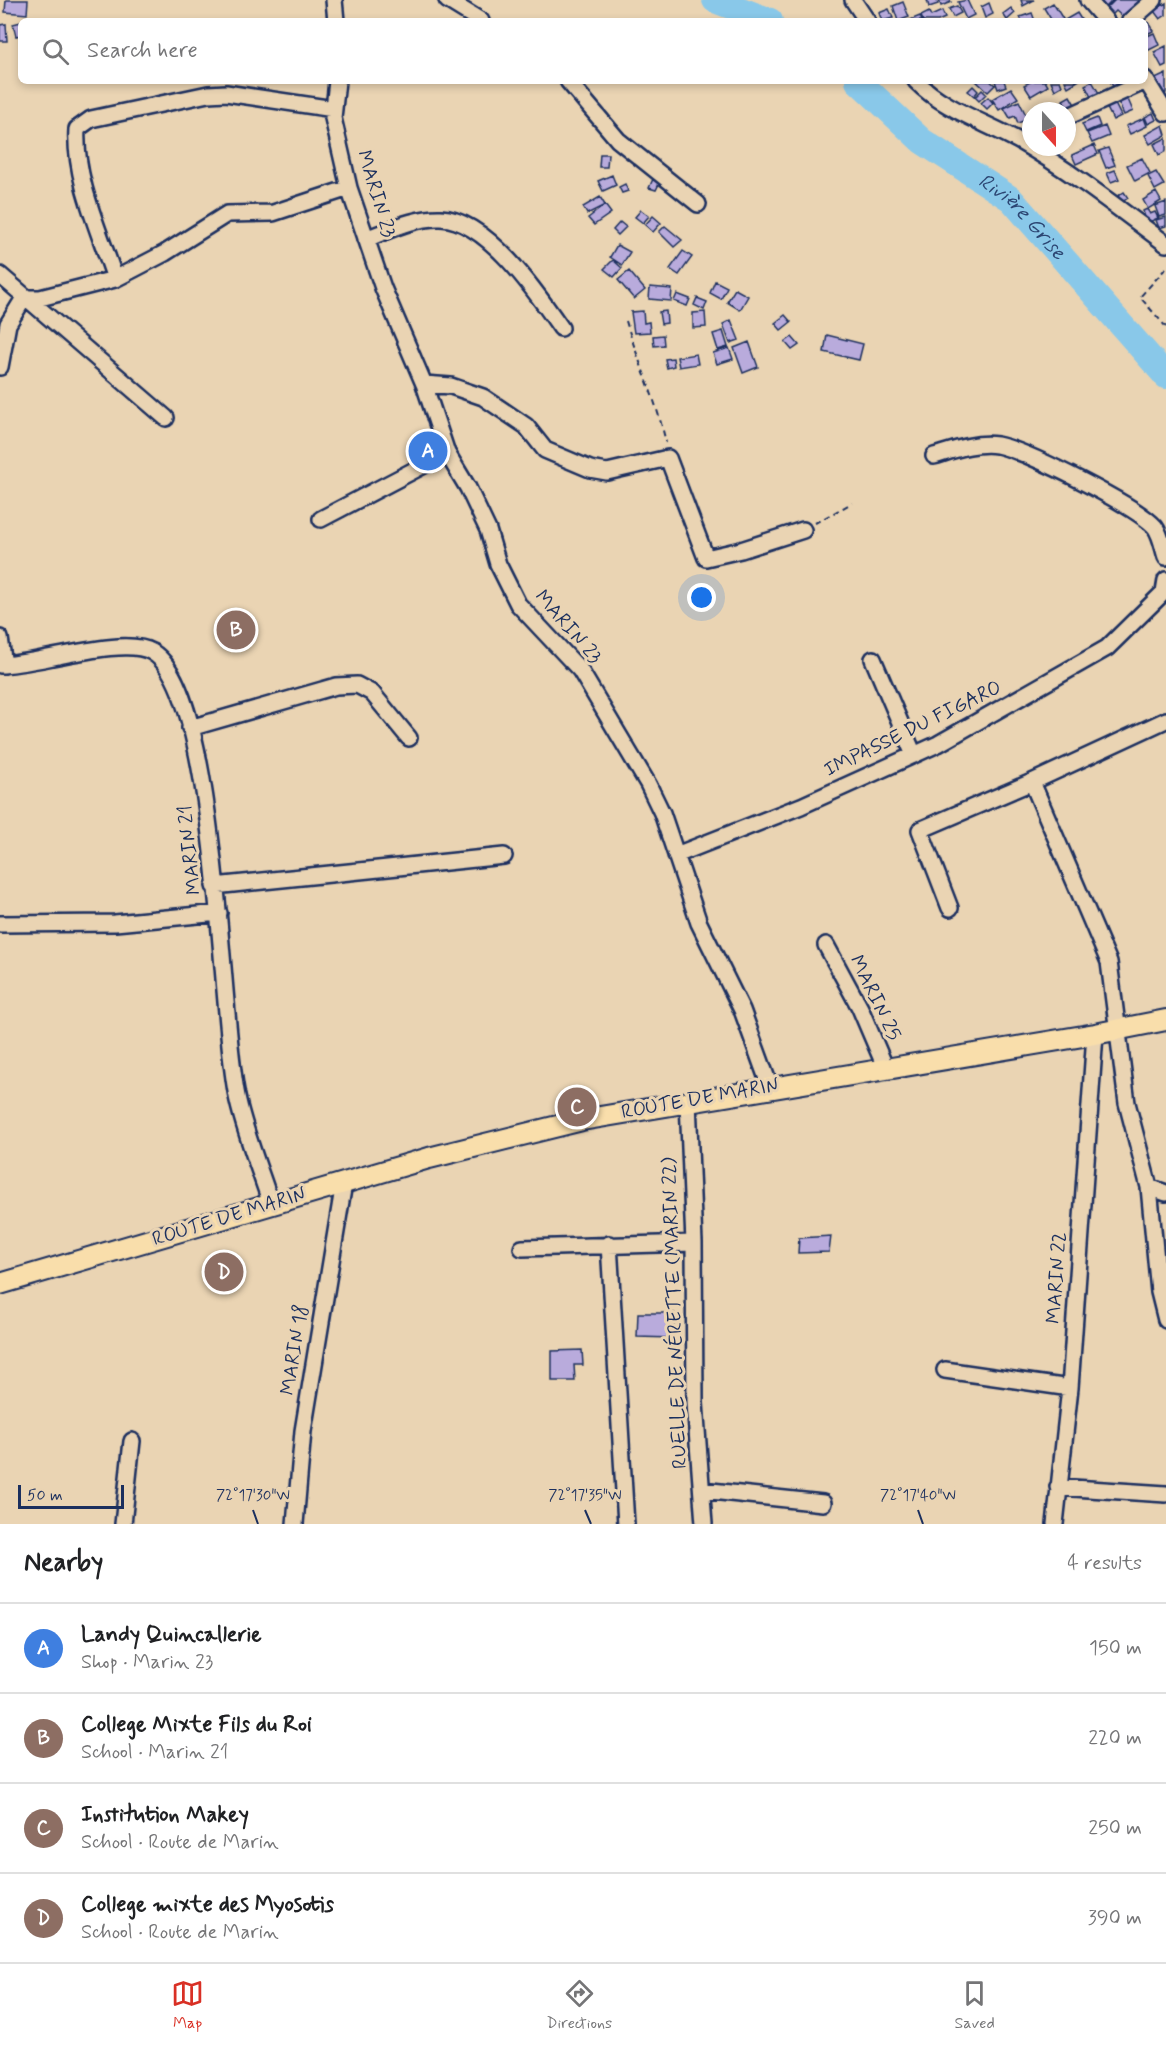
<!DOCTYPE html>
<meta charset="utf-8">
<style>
body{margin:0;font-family:Mynerve,sans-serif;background:#f2f2f2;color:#202124}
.compass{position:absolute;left:1022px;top:102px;width:54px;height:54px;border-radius:50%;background:#fff;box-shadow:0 3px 9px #0003;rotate:159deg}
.scale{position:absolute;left:18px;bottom:15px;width:106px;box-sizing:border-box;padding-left:6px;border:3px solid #1b2f5e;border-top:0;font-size:16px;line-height:21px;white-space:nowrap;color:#1b2f5e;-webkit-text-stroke:4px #ead4b3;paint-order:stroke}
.you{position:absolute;left:702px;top:598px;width:21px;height:21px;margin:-15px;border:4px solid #fff;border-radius:50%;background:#1a73e8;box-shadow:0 0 0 9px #1a73e833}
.badge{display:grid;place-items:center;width:39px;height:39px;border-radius:50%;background:#d93025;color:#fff;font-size:20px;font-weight:700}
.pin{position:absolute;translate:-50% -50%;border:3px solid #fff;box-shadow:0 2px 6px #0006}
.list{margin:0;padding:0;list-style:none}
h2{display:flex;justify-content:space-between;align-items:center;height:78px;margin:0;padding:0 24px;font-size:26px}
h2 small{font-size:20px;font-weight:400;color:#757577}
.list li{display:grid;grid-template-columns:39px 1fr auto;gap:18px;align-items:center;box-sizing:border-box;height:90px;padding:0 24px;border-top:2px solid #e0e0e0}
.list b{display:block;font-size:22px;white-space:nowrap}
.list p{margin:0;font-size:20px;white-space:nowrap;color:#757577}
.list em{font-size:20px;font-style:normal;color:#757577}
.icon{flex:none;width:33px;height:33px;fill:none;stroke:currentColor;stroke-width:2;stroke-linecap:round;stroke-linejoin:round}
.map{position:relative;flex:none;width:1166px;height:1524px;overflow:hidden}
.search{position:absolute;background:#fff;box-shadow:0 3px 9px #0003;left:18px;right:18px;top:18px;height:66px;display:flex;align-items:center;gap:15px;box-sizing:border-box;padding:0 21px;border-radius:9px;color:#757577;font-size:22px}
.sheet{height:438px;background:#fff}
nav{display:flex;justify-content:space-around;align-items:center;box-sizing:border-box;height:84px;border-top:2px solid #e0e0e0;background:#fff;font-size:16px;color:#757577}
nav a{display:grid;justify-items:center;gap:3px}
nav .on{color:#d93025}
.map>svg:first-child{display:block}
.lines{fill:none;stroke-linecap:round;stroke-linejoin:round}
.river{stroke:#89c8e9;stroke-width:26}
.building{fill:#b9abdc;stroke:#1b2f5e;stroke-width:1.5}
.minor-casing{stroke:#1b2f5e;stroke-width:20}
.major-casing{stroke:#1b2f5e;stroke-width:24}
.path{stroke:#1b2f5e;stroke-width:2;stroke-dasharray:6 4.5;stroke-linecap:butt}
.minor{stroke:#ead4b3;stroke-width:15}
.major{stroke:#f9deab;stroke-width:20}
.ticks{fill:none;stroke:#1b2f5e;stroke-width:2}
.labels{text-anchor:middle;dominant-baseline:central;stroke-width:6;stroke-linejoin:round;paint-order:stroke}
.street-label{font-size:20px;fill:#1b2f5e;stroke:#ead4b3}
.water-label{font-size:21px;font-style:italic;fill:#2c4673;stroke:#ead4b3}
.ticks-label{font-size:15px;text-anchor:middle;fill:#1b2f5e;stroke:#ead4b3;stroke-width:6;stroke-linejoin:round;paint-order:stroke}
</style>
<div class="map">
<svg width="1166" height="1524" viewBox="0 0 1166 1524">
<rect width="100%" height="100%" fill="#ead4b3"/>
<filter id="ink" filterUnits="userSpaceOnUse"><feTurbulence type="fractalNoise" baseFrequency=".0167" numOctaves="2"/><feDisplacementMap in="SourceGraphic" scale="12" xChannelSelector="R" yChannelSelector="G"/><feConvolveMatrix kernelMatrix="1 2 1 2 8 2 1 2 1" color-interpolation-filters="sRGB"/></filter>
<g filter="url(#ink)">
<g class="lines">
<g class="river">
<path d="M715 0 770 21"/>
<path id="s1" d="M858 81 922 141 1011 199 1166 376"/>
</g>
</g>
<path class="building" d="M6 0H28L27 14 5 12Z
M927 0H937L938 4 929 7Z
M939 0H950L951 2 941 6Z
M967 0 974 15 966 19 958 2Z
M1021 0H1034L1023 6Z
M1099 0H1113L1106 7Z
M1115 0H1139L1143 3 1124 18 1116 11 1113 14 1107 8Z
M903 2 909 17 898 21 893 6Z
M989 3 993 14 985 18 981 7Z
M1053 3 1063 19 1060 21H1052L1044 8Z
M1166 3V15L1160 19 1154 11Z
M957 6 961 13 953 17 949 9Z
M1011 8 1015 13 1007 20 1003 14Z
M889 9 893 18 882 21 879 13Z
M942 11 945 18 938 21H923L921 16 929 12 931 16Z
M1032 13 1035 21H1022L1020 17Z
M1077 13 1082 21H1066L1065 20Z
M920 16 922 21H908Z
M21 22V35L16 36 13 24Z
M1148 22 1153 31 1145 35V24Z
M6 24 7 41H0V25Z
M1154 33 1159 45 1145 52V37Z
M1166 46V65L1162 67 1154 52Z
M1166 74V93L1161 95 1153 80Z
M976 81H990L995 85 988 92Z
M995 81H1004L1006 86 998 89Z
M1032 81H1045L1048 86 1031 96 1024 85Z
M1051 81H1060L1062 86 1055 90Z
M1065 81H1078L1068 87Z
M1092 81 1100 95 1092 99 1085 85Z
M1110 81H1120L1123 86 1115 90Z
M973 86 978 91 974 96 968 91Z
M1011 88 1018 98 999 110 992 99Z
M982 90 986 94 979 101 975 97Z
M1070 96 1077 108 1070 112 1063 100Z
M988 97 993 103 987 109 981 103Z
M1127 97 1133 111 1124 115 1118 101Z
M1019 101 1028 119 1018 123 1015 116 1010 118 1004 108Z
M1062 102 1069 113 1048 111Z
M1114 102 1121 116 1113 120 1106 106Z
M1153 113 1156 120 1148 124 1145 117Z
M1097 118 1100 126 1086 132 1082 124Z
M1144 118 1147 126 1130 134 1126 126Z
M1067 124 1073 134 1067 137Z
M1163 125 1166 135 1150 144 1145 135Z
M1105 126 1109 136 1092 143 1087 133Z
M1166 138V151L1159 155 1154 144Z
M1094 145 1098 154 1076 164 1072 155Z
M1108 148 1115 165 1106 168 1099 151Z
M600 154H608L607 167H599Z
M1142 158 1150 173 1135 181 1127 165Z
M1115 170 1119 179 1111 182 1107 173Z
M1156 172 1164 185 1155 190 1148 176Z
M612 175 616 185 603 191 598 181Z
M653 179 660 182 656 190 649 188Z
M625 184 628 191 622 193 619 187Z
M1124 192 1128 198 1122 202 1118 196Z
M1156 192 1161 201 1148 209 1143 200Z
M600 197 605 205 587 214 583 207Z
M1166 202V215L1159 217 1155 206Z
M605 205 611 213 594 225 588 218Z
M1147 209 1150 214 1155 212 1158 218 1147 223 1143 211Z
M641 210 649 216 643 223 635 217Z
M653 216 661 223 653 232 645 225Z
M1166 217V226L1159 228 1156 220Z
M620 222 626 227 618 235 613 230Z
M665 226 682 240 674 247 659 232Z
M617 245 630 252 622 265 610 257Z
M683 251 692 257 679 275 670 269Z
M613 260 622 268 614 277 604 269Z
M629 271 645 290 634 299 618 280Z
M715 281 727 287 721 299 710 293Z
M650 287 672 289 671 301 649 299Z
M735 289 748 296 740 310 727 302Z
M677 294 690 299 687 306 674 301Z
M697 298 707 302 704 310 694 305Z
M643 311 644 323 649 322 650 332 634 333 631 312Z
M666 311 667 323 661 324 659 312Z
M705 312 706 327 693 328V313Z
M785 315 791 322 781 330 775 323Z
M731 320 739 340 730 343 723 324Z
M723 331 728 347 718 350 713 334Z
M663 335 664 345 654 346 653 336Z
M827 335 863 344 859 360 824 352Z
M792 337 799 345 792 350 785 342Z
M749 342 758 367 743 373 734 348Z
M729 348 733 359 717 364 713 353Z
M696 354 698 364 679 367 677 357Z
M673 358 674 366 667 368 665 359Z
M831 1236 829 1252 798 1253 799 1238Z
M638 1313H674L673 1338 637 1337Z
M582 1350 583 1365H574L575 1381H552V1351Z"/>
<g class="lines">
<defs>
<path id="minor" d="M334 0 336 21
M447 0 481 21
M853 0 867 21
M1088 0 1106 21
M1130 21 1154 0
M1145 79 1166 113
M337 81 333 118 349 188 383 288 424 384 447 453 468 488 488 530 498 564 518 604 580 670 648 784 662 813 699 923 742 1010 770 1087
M568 81 618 140 698 204
M916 81C943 109 985 122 1019 141 1071 171 1118 208 1166 244
M1067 117 1146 81
M366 239C390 230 415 217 441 218 487 220 537 293 561 328
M0 275 166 418
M115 279C100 232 74 179 77 129L91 119 208 94 226 93 334 109
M24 298H40L115 279 165 253 227 214 273 213 349 188
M0 367 8 324 24 298
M424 384 451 386 483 397 526 426 545 450 590 469 607 472 668 458 706 558 741 550 803 530
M934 456C954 450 975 442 997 445 1025 450 1137 506 1155 527 1161 535 1163 548 1166 557
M321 519 447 453
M0 638 4 665
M873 659 914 755
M0 665C35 665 124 635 152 652 219 691 219 1019 238 1101 246 1136 260 1170 271 1204
M1166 720 1032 782 1109 962 1127 1103 1149 1187 1159 1292 1166 1320
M190 728 336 686 357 685 372 693 409 738
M676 855 801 806 938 744 1107 648 1164 592 1166 580
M214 886 504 856
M950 908 920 830 1032 782
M0 924 115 923 219 913
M826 945 860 1008 886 1069
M688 1101 694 1243 695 1403 704 1524
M1149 1187 1166 1193
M609 1244 626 1524
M522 1248 694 1243
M945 1370 1070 1388
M1058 1487 1166 1494
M702 1490 823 1503
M123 1524 132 1441
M295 1524 303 1431 344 1183
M1055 1524 1070 1388 1095 1034"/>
<path id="major" d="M0 1284 429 1158 582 1120 1095 1034 1166 1020"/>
</defs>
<use href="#minor" class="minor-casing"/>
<use href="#major" class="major-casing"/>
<path class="path" d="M1166 268 1140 297 1166 327
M626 321C638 362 657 401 666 443
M815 523 852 503"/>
<use href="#minor" class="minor"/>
<use href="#major" class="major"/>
</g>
</g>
<path class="ticks" d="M253 1510 258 1524M585 1510 591 1524M918 1510 923 1524"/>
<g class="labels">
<g class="street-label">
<text transform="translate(376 194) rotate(73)">MARIN 23</text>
<text transform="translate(568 627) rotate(49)">MARIN 23</text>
<text transform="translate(913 729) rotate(-26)">IMPASSE DU FIGARO</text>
<text transform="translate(190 850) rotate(-96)">MARIN 21</text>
<text transform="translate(875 998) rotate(64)">MARIN 25</text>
<text transform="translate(700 1099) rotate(-10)">ROUTE DE MARIN</text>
<text transform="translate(229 1217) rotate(-17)">ROUTE DE MARIN</text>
<text transform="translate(1057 1278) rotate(-86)">MARIN 22</text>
<text transform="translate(675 1313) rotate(-92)">RUELLE DE NÉRETTE (MARIN 22)</text>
<text transform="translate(295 1350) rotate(-81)">MARIN 18</text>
</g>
<g class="water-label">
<text stroke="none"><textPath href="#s1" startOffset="214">Rivière Grise</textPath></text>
</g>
</g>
<g class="ticks-label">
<text x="253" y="1500">72°17'30"W</text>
<text x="585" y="1500">72°17'35"W</text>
<text x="918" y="1500">72°17'40"W</text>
</g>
</svg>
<svg class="compass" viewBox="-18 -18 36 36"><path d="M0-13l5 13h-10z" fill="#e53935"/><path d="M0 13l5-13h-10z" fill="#757577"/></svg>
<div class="scale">50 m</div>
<div class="you"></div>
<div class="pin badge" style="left:428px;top:451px;background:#3f7fe0">A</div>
<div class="pin badge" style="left:236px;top:630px;background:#8d6e63">B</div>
<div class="pin badge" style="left:577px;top:1107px;background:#8d6e63">C</div>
<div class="pin badge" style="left:224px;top:1272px;background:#8d6e63">D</div>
<div class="search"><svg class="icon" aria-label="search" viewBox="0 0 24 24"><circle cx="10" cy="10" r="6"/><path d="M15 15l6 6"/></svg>Search here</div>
</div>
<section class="sheet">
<h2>Nearby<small>4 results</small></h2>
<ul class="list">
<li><span class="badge" style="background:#3f7fe0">A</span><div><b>Landy Quincallerie</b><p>Shop · Marin 23</p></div><em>150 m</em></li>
<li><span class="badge" style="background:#8d6e63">B</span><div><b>College Mixte Fils du Roi</b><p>School · Marin 21</p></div><em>220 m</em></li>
<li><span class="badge" style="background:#8d6e63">C</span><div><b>Institution Makey</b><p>School · Route de Marin</p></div><em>250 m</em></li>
<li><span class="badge" style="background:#8d6e63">D</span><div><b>College mixte des Myosotis</b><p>School · Route de Marin</p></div><em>390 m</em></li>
</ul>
</section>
<nav>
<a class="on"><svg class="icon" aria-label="map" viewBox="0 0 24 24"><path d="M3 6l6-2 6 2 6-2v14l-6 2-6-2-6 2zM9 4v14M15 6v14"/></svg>Map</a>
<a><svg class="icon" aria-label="directions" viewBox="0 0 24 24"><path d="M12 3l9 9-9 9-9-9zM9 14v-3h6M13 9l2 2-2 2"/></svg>Directions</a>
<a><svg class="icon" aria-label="saved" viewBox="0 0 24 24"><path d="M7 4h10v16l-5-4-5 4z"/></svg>Saved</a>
</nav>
